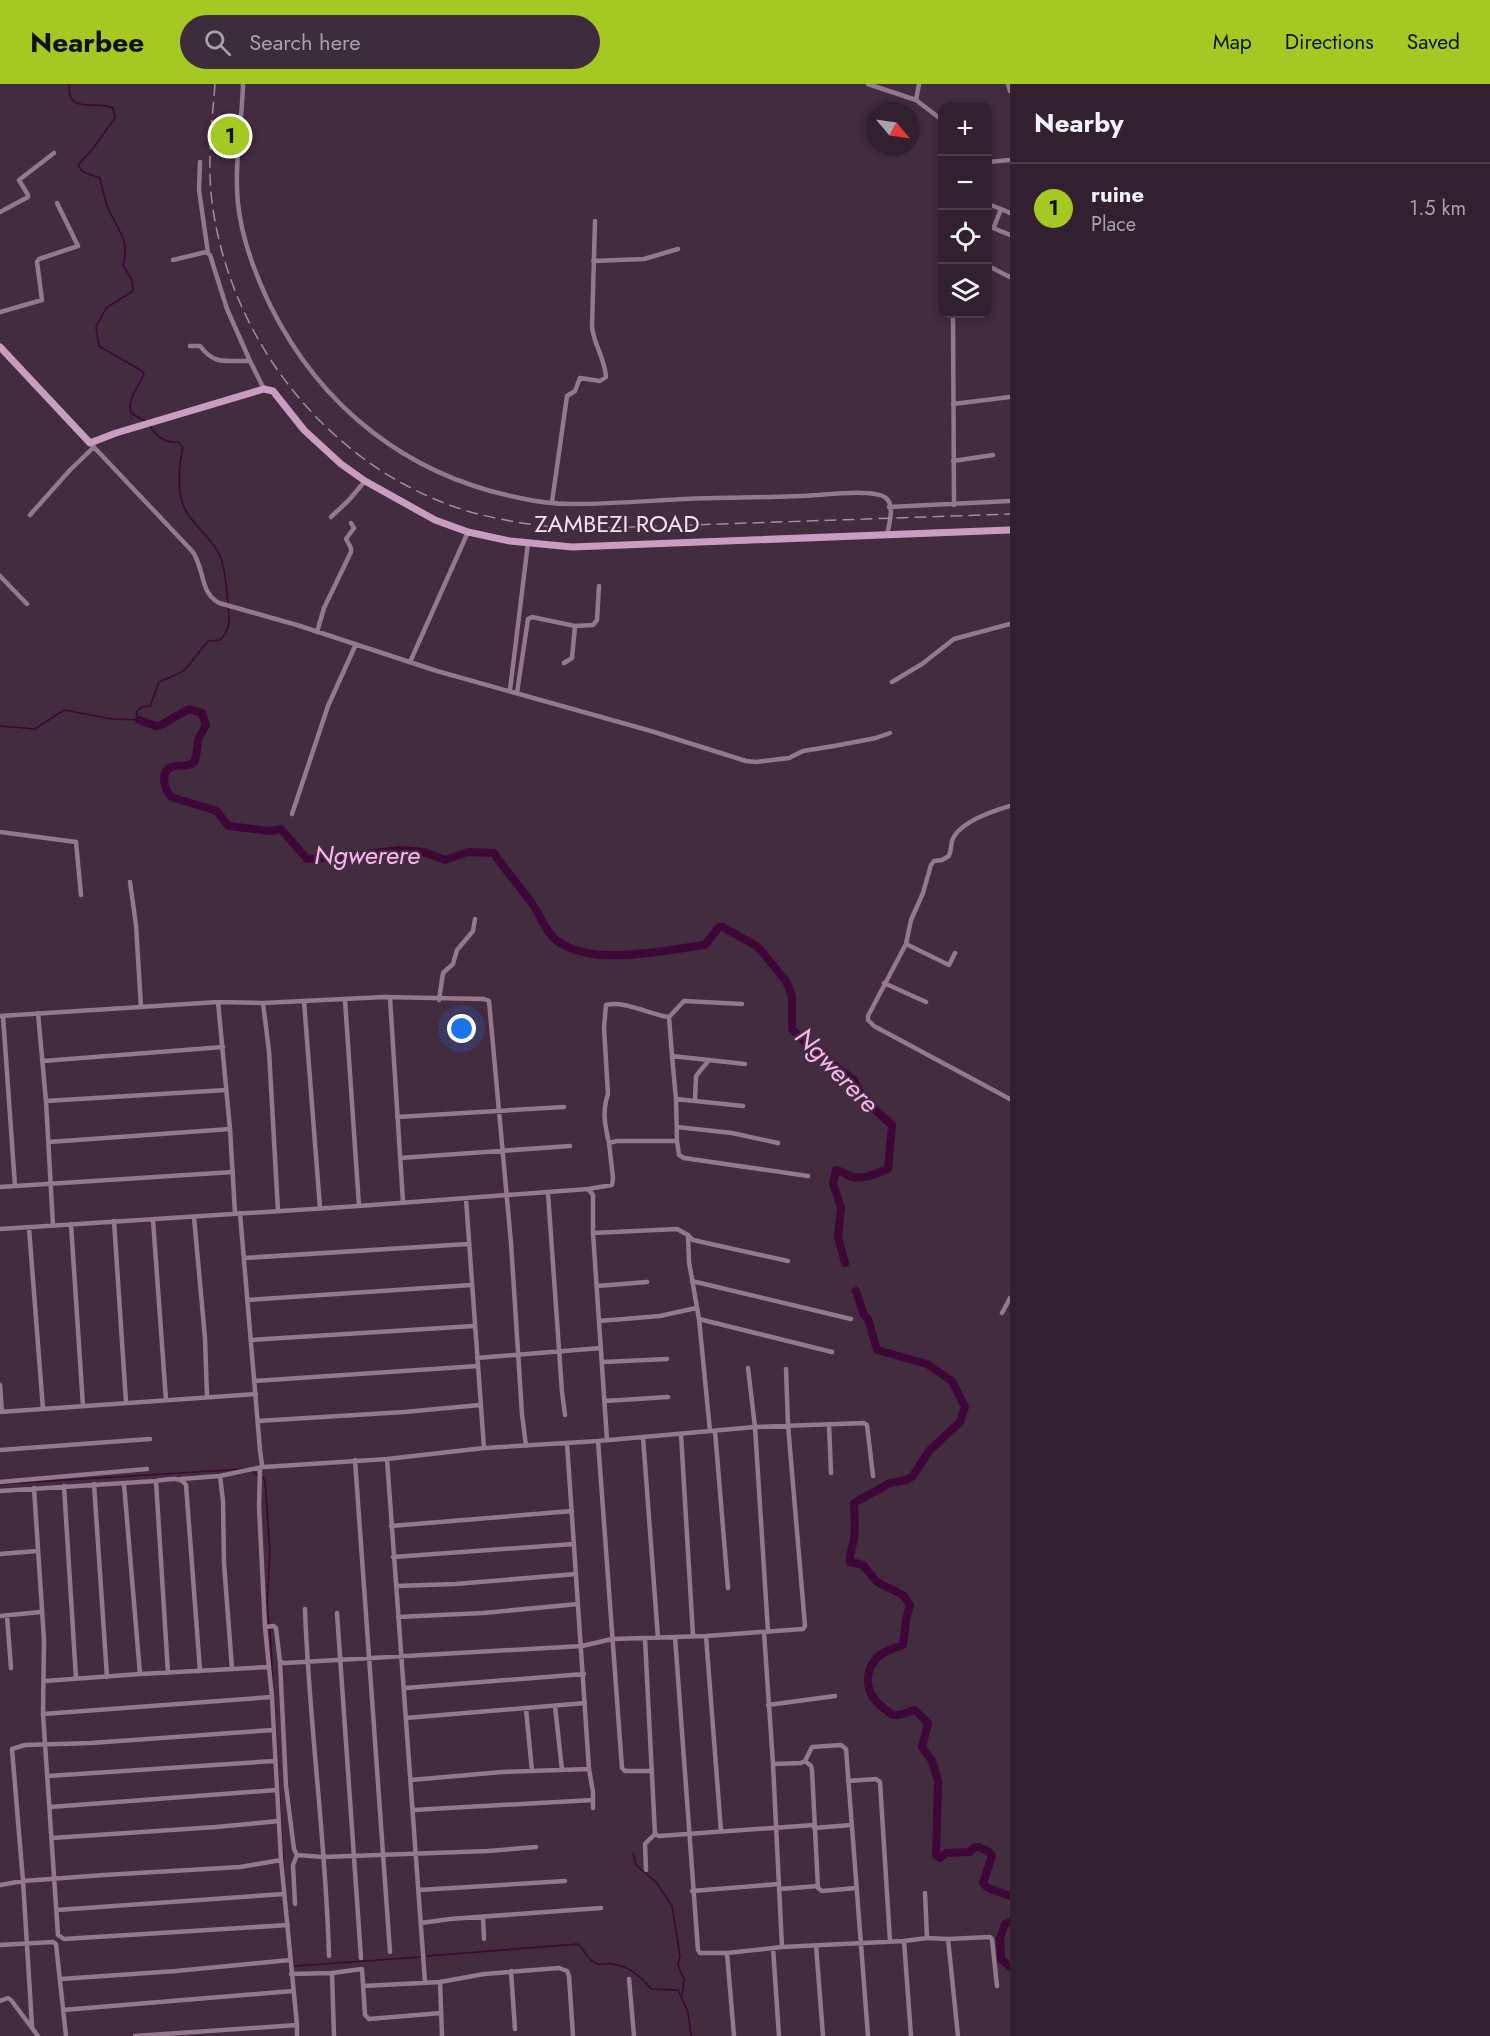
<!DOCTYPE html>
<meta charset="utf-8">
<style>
body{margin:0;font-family:Jost,sans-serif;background:#3d2d3c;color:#f1f3f6}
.controls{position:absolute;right:18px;top:18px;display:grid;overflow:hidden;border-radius:12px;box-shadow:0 3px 9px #0003}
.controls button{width:54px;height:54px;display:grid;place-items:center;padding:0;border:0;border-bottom:2px solid #4d3e4c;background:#322030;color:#f1f3f6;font:30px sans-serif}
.compass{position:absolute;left:866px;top:18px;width:54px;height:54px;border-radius:50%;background:#322030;box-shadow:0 3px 9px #0003;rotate:119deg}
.you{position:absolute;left:462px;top:945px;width:21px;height:21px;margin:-15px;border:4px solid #fff;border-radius:50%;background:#1a73e8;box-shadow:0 0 0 9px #1a73e833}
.badge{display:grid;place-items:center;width:39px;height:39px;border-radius:50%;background:#a5c822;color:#111;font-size:20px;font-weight:700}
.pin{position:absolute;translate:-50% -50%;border:3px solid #fff;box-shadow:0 2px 6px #0006}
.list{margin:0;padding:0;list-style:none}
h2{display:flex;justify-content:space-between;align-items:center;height:78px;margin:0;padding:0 24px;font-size:26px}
h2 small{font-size:20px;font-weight:400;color:#a8a3ab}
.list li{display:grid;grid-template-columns:39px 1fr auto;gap:18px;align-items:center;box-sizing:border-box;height:90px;padding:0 24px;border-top:2px solid #4d3e4c}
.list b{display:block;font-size:22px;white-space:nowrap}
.list p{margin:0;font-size:20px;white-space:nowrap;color:#a8a3ab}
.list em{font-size:20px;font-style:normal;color:#a8a3ab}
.icon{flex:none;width:33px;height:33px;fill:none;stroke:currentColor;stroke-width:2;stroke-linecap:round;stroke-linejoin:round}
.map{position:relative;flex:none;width:1010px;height:1952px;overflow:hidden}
header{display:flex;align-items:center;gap:36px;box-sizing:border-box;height:84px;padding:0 30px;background:#a5c822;color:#111}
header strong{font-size:28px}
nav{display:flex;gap:33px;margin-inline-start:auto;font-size:21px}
.search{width:420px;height:54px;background:#3d2d3c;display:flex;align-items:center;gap:15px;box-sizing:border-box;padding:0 21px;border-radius:33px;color:#a8a3ab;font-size:22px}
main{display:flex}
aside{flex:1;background:#322030}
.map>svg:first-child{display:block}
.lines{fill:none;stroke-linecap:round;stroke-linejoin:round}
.stream{stroke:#3d0738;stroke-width:1.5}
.river{stroke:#3d0738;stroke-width:8}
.minor{stroke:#93788e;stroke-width:4.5}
.secondary{stroke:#c89dc1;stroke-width:7}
.rail{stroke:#a18d9e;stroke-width:1.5;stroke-dasharray:12 6;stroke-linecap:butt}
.labels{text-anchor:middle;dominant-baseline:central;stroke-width:4.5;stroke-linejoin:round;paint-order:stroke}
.street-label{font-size:24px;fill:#f2e3ef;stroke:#432b40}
.water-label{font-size:26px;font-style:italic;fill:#f8b6ee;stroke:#432b40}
</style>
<header>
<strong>Nearbee</strong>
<div class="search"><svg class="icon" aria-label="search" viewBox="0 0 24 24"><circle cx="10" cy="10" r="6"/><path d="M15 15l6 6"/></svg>Search here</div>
<nav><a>Map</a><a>Directions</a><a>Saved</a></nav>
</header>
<main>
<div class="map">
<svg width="1010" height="1952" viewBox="0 0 1010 1952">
<rect width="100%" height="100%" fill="#432b40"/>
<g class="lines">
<path class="stream" d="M69 0C68 32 92 15 113 24L115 34 92 66 78 81 83 88 100 94C102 103 104 113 107 122 116 144 131 156 123 181L132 196 133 207 106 224 96 243 99 262 142 287 144 290C139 303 127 314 131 329L145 337
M150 342C157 353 165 359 178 358L183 363C179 381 176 410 186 427 195 443 213 455 220 472 226 486 226 504 228 519
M139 636 136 628 141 623 150 622 159 598 184 587 208 557 220 556C230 546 230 538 228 523
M0 642 35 645 64 626 112 635 139 636
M253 1388 257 1391
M263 1394 265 1397 270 1467 267 1522 269 1540
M1 1400 245 1385
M270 1545 273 1603
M274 1617 284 1789
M633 1769 636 1781 656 1798 672 1822 680 1872 678 1881 684 1895 682 1912
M427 1872 578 1860C585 1866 588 1878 598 1880 602 1881 607 1879 612 1880 629 1882 641 1892 651 1905L678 1906 688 1928 691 1952
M292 1880 295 1882 421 1873"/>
<path class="river" d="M139 636 156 642 161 641 189 625 202 629 206 641C204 645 201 649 199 654 196 661 198 672 194 678 190 684 177 680 171 683 159 689 165 706 171 713L217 727 228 742 270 747 281 745 307 775 342 773 400 766 424 768 445 776 468 768 494 769C506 788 521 803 533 821 541 832 545 847 556 856 592 884 663 866 705 861L719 843H723L758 863 786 897 792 912V945L814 967 854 996 863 1015 892 1041 888 1085C876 1089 863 1097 850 1092 844 1090 842 1087 836 1086L833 1099 841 1124 838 1153 845 1179
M856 1207 864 1231 868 1235 877 1266 927 1280 952 1297 965 1323 960 1338 929 1367 913 1392 906 1396 890 1399 854 1419C854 1431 856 1442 854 1454 853 1463 849 1469 850 1478L863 1481 877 1498 903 1511 910 1521 906 1536 903 1561C894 1564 881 1568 875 1576 863 1592 867 1611 881 1622 886 1626 891 1632 897 1631 903 1631 910 1627 915 1626L928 1639 922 1663 932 1677 938 1697 936 1771 940 1774 946 1769 970 1768 973 1764 979 1763 989 1768 992 1772 983 1799 988 1804 1010 1812
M1010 1838 1005 1840 1000 1854 1001 1875 1010 1883"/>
<path class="minor" d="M243 0C242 40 234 80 238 120 242 155 255 190 270 221 321 324 408 392 520 414 537 418 556 420 573 420 610 420 647 417 684 415 729 413 774 414 819 411 832 410 875 405 886 414 895 421 889 441 887 451
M868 0 916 16 942 36
M1008 0 1010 7
M916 16 919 0
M200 78 199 106 208 169
M988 78 1010 76
M988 120 1001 125 994 143
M1001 125 1010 129
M0 128 28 113V111L19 96 54 69
M988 142 1010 151
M173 176 206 168 210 171 227 225 250 277 264 305
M593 177 644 175 678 165
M988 182 1010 193
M0 228 42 216 37 178 39 175 78 162 57 119
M953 230 954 421
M190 262H200C215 282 226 276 250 277
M953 320 1010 313
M90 359 193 468C205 487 200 509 219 519L297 541 437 587 651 647 746 677 756 678 789 674 803 667 834 662 876 654 890 649
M953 377 993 371
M552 418 567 312 575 307 580 294 600 297 606 293C605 275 594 261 592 243L595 137
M889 423 1010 417
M30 431 70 386 94 363
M331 433 349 416 365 397
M0 492 27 520
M317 548 324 524 351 468V464L346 455 354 444 351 439
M410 578 468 448
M564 579 572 574 575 542
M892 598 922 580 954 555 1010 540
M510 606 528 459
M517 609 528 535 532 533 575 542 593 541 597 536 599 502
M1010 722C993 727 958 739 952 757 951 762 951 767 949 772L942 776 934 777 931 781 923 809 911 836 906 860 868 932V936L874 942 1010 1015
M292 730 328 622 356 560
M0 748 76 758 81 811
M130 798 136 841 141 923
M906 860 949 881 955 869
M884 899 926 918
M390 914 403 1118
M345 916 359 1122
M439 916 443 889 453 880 457 866 473 847 475 835
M304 917 320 1124
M218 918 230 1045 235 1129
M263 919 269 967 278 1127
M38 929 46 1017 53 1142
M0 932 218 918 263 919 384 913 484 915 489 917 511 1159 522 1330 526 1362
M669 933 672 972
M43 977 223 963
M676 1015 743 1022
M46 1017 226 1006
M695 1017 696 992 709 976
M397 1033 564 1023
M677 1043 732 1049 778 1059
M677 1057 679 1071 684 1074 808 1092
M49 1058 230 1045
M609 1059C605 1042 602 1027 608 1010L604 944 606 921C624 916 651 931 669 933L684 917 742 920
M400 1074 570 1062
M15 1102 233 1088
M0 1103 15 1102 3 932
M588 1105 612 1101 613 1094 609 1059 617 1057H677L676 1015 672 972 745 980
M548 1109 562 1308 565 1331
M466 1115 484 1364
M240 1129 260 1366 262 1381 264 1383 387 1375 484 1364 598 1357 755 1343 864 1339 867 1341 873 1392
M194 1133 205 1254 207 1313
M153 1136 166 1316
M114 1137 126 1318
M71 1140 83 1322
M29 1144 43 1325
M0 1145 359 1122 588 1105 593 1111V1149L607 1356
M593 1149 677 1145 688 1151 693 1156 788 1177
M688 1151 689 1178 699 1235 710 1347
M244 1174 468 1160
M692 1197 851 1235
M597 1202 647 1198
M247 1216 471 1201
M1002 1229 1010 1214
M699 1235 832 1268
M599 1237 660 1232 696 1224
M251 1256 474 1242
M477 1274 601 1264
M603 1278 667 1275
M748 1284 755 1343 768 1548
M254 1297 478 1282
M0 1301 2 1328
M605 1317 668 1313
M0 1328 256 1310
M258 1337 404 1328 480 1321
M829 1340 831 1389
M715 1347 728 1504
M681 1350 693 1552
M643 1353 658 1554
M598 1357 622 1684 625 1687H652
M567 1359 589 1685 593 1708V1724
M0 1366 150 1355
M387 1375 425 1898
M355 1376 390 1868
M220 1392 223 1417 224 1479 232 1585
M181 1395 220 1392 262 1383
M156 1397C166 1396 180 1391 186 1401L200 1587
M0 1398 147 1385
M94 1400 107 1593
M124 1400 140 1590 268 1583
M64 1402 76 1594
M34 1404 44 1556 43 1630 58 1851 64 1855 288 1841
M0 1407 156 1397 168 1589
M391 1442 572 1427
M0 1470 37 1467
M393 1473 574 1460
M396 1502 455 1500 576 1490
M305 1525C309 1641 326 1756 329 1872
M337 1529 361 1874
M0 1532 41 1528
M7 1532 11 1584
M398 1533 483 1529 578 1520
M265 1543 274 1542 276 1544 280 1578 285 1579 582 1562 612 1555 706 1552 803 1545 805 1542 788 1341 786 1285
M764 1548 773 1680 782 1863
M706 1552 721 1747
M675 1553 698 1866 700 1869H727L782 1863 904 1857 927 1854 948 1855 990 1853 992 1855 997 1902
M645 1555 655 1750 659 1752 814 1741
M280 1578 286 1702 294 1765 297 1771 323 1773 488 1767 536 1763
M45 1597 140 1590
M405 1604 584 1590
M768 1621 835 1612
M555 1622 562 1686
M526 1625 532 1687
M43 1630 272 1613
M406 1634 585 1619
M805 1677 811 1682 812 1686 818 1804 822 1807 856 1804
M773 1680 801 1679 805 1677 812 1663 841 1661 846 1665 868 1952
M48 1692 274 1677
M411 1696 502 1688 589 1685
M848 1697 876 1695 880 1698 890 1857
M50 1723 277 1706
M413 1726 593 1716
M814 1744 851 1741
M52 1754 216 1743 279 1737
M646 1786 645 1760 655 1750
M0 1801 23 1797 104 1791 240 1783 281 1776
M780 1805 818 1802
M419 1806 565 1797
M692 1807 779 1800
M925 1809 927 1854
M295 1820 293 1781 297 1771
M57 1826 284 1810
M483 1833 484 1855
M421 1839 450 1835 601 1824
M948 1855 958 1952
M904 1857 911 1952
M0 1861 53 1858 56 1860 66 1952
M816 1861 823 1952
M773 1864 779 1952
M727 1869 734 1952
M511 1887 515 1945
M332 1889 334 1952
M291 1890 332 1889 362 1885 365 1931 369 1935 441 1929
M61 1895 176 1887 290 1876
M629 1895 634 1952
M440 1898 484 1890 559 1884 567 1887 569 1892 573 1952
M363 1902 440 1898 442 1952
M0 1917 8 1914 11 1916 38 1952
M63 1926 292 1907
M32 1942 23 1797 12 1665 25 1661 91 1659 273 1646
M135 1952 297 1941 281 1776 272 1613 265 1543 259 1422 260 1384
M297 1952V1941"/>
<path class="secondary" d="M0 263 90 359 116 349 264 305 273 307 304 346 341 380 365 397 435 436 468 448 510 457 572 463 1010 446"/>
<path class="rail" d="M215 0C212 39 207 79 212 118 230 257 329 383 464 426 500 437 539 442 576 445L1010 430"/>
</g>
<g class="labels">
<g class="street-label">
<text x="617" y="439">ZAMBEZI ROAD</text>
</g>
<g class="water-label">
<text x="367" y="771">Ngwerere</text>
<text transform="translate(837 986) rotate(46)">Ngwerere</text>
</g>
</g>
</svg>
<div class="controls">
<button>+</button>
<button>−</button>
<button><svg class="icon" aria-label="locate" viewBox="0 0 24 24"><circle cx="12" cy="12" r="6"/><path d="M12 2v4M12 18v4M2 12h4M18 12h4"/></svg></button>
<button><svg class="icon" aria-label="layers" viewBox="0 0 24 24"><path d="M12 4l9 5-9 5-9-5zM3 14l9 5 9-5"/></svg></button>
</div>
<svg class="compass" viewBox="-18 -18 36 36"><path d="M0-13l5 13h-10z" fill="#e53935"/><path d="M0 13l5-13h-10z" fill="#a8a3ab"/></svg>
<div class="you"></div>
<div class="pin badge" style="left:230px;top:52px">1</div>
</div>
<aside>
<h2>Nearby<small></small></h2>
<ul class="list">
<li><span class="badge">1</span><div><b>ruine</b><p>Place</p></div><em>1.5 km</em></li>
</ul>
</aside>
</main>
